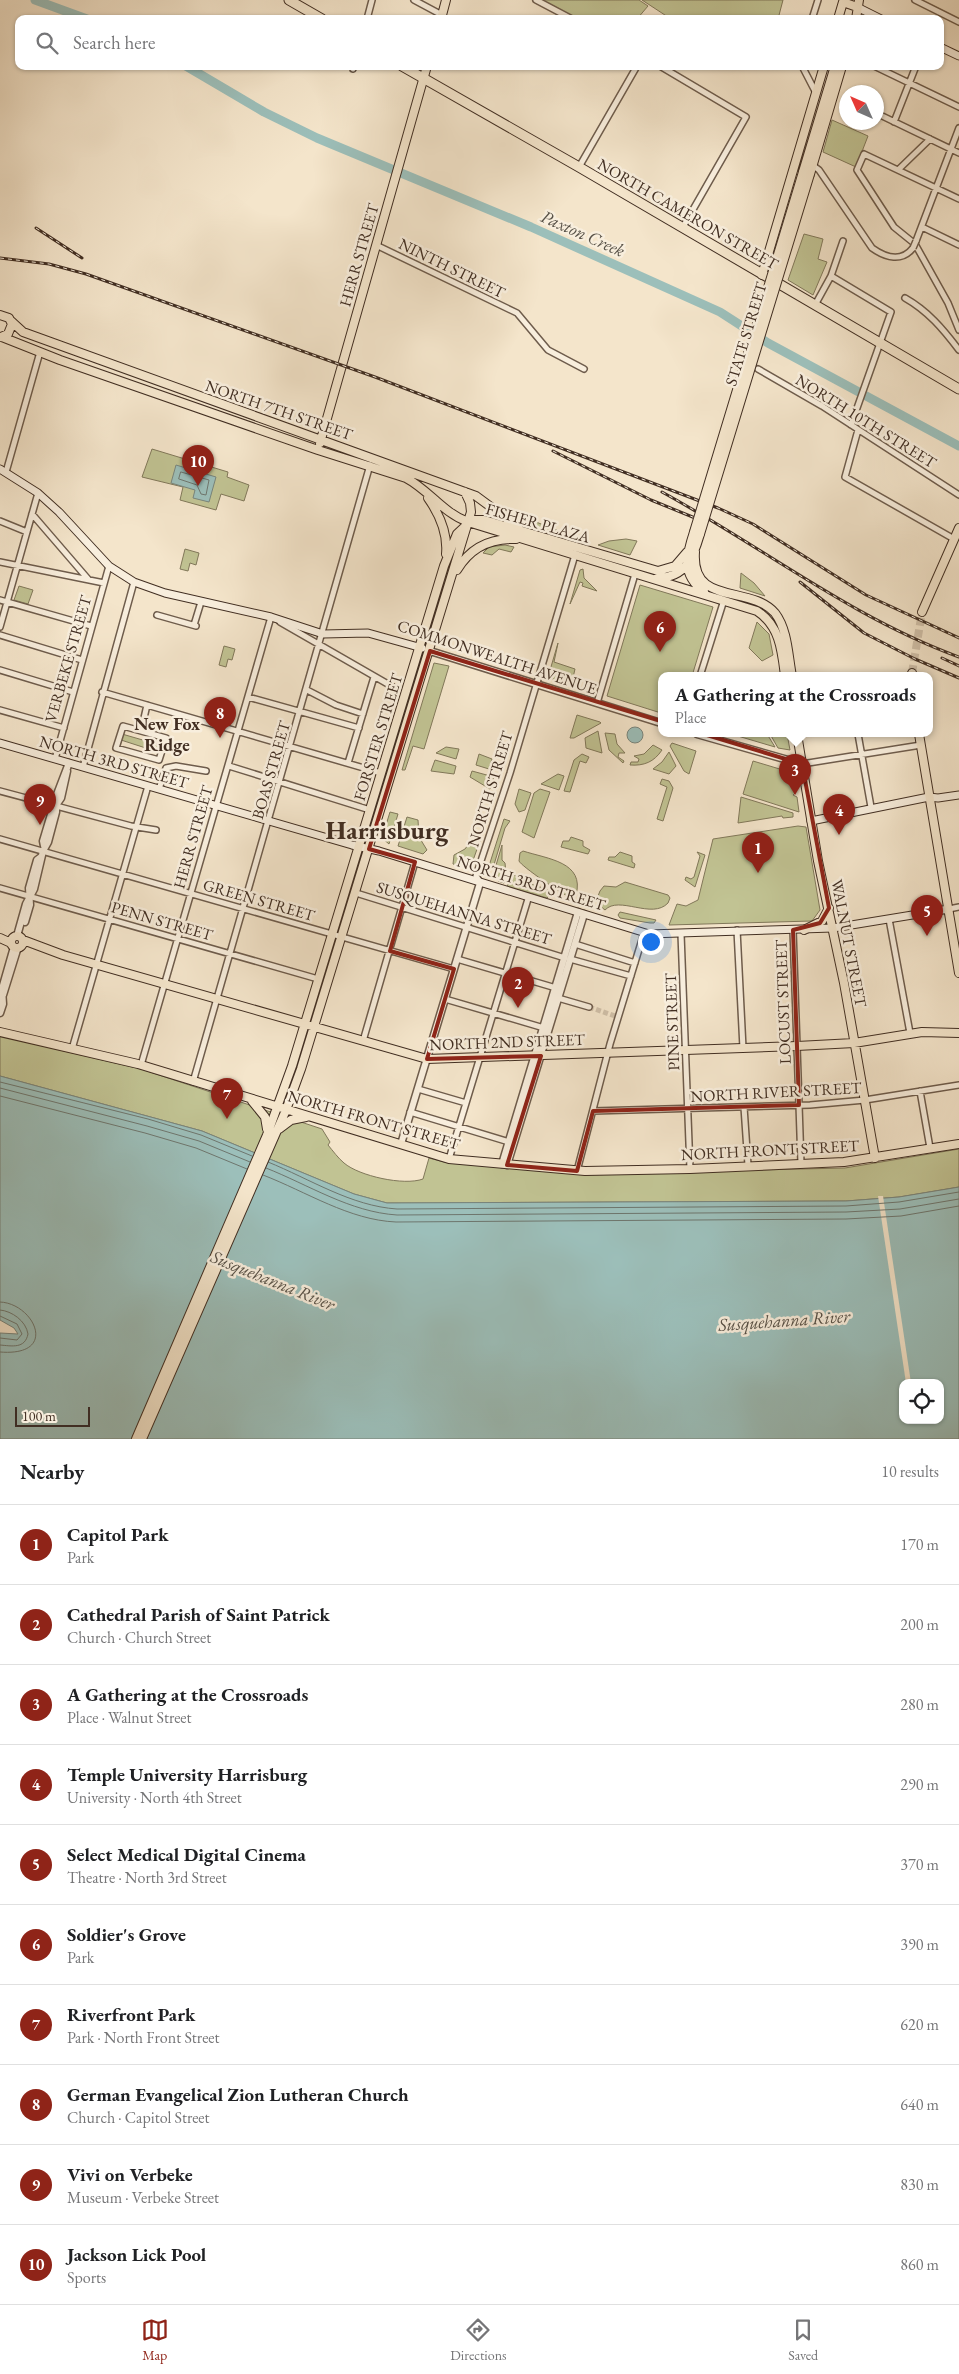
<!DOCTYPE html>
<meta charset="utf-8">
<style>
body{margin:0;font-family:"EB Garamond",serif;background:#f2f2f2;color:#202124}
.controls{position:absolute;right:15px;bottom:15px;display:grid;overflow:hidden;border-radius:10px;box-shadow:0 1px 4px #0004}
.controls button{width:45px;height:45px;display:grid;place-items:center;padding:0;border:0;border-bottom:1px solid #e0e0e0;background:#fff;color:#202124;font:25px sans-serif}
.compass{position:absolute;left:839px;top:85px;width:45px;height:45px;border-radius:50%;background:#fff;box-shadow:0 1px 4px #0004;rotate:315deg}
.scale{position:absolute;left:15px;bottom:12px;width:75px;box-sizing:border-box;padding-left:5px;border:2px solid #412e22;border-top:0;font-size:14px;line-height:18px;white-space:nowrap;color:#412e22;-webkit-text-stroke:4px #f8eedd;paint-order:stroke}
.you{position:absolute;left:650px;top:941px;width:18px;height:18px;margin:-12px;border:4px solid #fff;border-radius:50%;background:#1a73e8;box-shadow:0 0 0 8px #1a73e833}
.badge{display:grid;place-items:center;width:32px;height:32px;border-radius:50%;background:#8f2418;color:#fff;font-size:16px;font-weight:700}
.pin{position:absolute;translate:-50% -41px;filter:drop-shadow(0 1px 2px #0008)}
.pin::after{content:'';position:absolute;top:26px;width:18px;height:15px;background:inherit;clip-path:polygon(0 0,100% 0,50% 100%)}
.popup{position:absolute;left:658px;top:672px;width:275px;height:65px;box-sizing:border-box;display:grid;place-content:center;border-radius:10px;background:#fff;filter:drop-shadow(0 1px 4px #0005);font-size:16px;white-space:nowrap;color:#757577}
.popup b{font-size:19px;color:#202124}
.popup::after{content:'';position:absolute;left:50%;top:100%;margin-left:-10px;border:10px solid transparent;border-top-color:#fff}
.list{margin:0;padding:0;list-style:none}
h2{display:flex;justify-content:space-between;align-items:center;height:65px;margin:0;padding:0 20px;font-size:21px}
h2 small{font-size:16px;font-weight:400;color:#757577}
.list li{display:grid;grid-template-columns:32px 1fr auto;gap:15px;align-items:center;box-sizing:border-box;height:80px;padding:0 20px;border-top:1px solid #e0e0e0}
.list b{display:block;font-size:19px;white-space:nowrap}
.list p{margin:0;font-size:16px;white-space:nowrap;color:#757577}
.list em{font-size:16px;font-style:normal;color:#757577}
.icon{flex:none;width:28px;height:28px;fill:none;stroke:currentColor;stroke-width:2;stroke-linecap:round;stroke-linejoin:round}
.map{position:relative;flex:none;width:959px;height:1439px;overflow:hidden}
.search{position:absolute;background:#fff;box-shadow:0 1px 4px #0004;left:15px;right:15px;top:15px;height:55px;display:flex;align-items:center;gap:12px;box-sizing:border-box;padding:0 18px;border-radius:10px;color:#757577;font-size:19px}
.sheet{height:865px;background:#fff}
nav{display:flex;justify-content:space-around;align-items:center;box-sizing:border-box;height:70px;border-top:1px solid #e0e0e0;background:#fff;font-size:14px;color:#757577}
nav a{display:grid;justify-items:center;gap:2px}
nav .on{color:#8f2418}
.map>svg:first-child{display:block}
.green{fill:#c1c393;stroke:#81785a}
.water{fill:#9cbfba;stroke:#78857d;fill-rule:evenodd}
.pier{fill:#f4e5cb}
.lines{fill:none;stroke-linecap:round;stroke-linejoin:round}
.shore{stroke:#6e766e;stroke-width:1}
.river{stroke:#9cbfba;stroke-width:9}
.minor-tunnel{stroke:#d0c0a9;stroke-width:5;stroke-dasharray:5 2.5;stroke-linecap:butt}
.primary-tunnel{stroke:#d0c0a9;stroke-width:8;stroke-dasharray:8 4;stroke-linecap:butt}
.minor-casing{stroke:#6e5c4c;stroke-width:8}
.tertiary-casing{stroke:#6e5c4c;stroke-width:9}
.secondary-casing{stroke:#412e22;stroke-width:9}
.primary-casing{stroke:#412e22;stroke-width:10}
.trunk-casing{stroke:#412e22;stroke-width:11}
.minor{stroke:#f8eedd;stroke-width:5}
.tertiary{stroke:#f8eedd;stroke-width:6}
.secondary{stroke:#f8eedd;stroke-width:7}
.primary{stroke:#f4e5cb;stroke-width:8}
.trunk{stroke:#f4e5cb;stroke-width:9}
.rail-casing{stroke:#412e22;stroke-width:3}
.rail{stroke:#f8eedd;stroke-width:1;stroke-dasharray:4;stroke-linecap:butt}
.minor-bridge-casing{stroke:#6e5c4c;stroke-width:8;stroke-linecap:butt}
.primary-bridge-casing{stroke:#412e22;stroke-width:10;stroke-linecap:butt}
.minor-bridge{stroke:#f8eedd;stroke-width:5}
.primary-bridge{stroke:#f4e5cb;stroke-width:8}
.marked{fill:none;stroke:#8f2418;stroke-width:4;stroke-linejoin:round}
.labels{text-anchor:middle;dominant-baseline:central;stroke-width:5;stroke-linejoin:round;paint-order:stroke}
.street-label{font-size:16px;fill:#412e22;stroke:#f8eedd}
.water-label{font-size:18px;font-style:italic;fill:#585248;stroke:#f8eedd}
.neighbourhood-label{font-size:18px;font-weight:bold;fill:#412e22;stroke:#f8eedd}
.town-label{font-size:26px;font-weight:bold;fill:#412e22;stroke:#f8eedd}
</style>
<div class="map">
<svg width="959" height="1439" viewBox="0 0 959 1439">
<rect width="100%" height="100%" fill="#f4e5cb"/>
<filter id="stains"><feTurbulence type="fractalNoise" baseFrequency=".004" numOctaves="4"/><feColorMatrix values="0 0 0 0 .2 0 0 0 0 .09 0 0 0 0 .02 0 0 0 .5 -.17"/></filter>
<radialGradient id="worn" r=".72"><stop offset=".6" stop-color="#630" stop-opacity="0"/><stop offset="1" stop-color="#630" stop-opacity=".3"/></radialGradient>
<path class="green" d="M541 0H639L648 6 637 19 630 16 628 19H574Z
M642 0H783L778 19H671Z
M832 120 868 136 856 167 823 152Z
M804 234 823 239 818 259 827 262 813 295 788 280Z
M152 449 228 472 227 477 249 485 244 501 221 494 216 510 180 500 183 487 142 477Z
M527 520H531L579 539 567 538 528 527Z
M626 539 637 541 630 555 598 545 609 541Z
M505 545 514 547 511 552 499 549 492 555 483 553 489 547Z
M185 549 199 553 196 565 190 563 188 571 180 569Z
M583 569 584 578 597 591 582 586 583 583 580 582 570 604 580 570Z
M741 573 754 583 765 596 740 588Z
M640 585 713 607 692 676H661V713L607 696Z
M19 586 33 590 28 604 14 600Z
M757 622 769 634 773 655 762 661 749 648Z
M558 643 554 662 575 669 572 682 566 684 548 677Z
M224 646 235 649 232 660 228 659 226 667 219 665Z
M434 663 449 666 424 749 413 746 405 770H402Z
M577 715 600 722 601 723 574 738H570Z
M598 731 602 753 586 748 585 738Z
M605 733 615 734 617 744 625 753H619L618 757 624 761 623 763 609 750Z
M122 734 160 745 158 752 121 740Z
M731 734H767L775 747Z
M770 734H787L790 750 778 748Z
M672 743 696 751 689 774 684 771 670 746Z
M653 745 662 750C654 762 644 766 630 765L631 762H638L639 759 634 756 644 754Z
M446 747 459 749 456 759 436 753Z
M669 752 676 766 669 774 653 769 662 762Z
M479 754 492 759 489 769 476 765Z
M582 754 589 757 586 763 580 761 570 792 564 791 574 760Z
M435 760 456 766 454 774 431 771Z
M753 761 793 773 796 792 793 795 797 797 799 812 743 794Z
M472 771 494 777 490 789 470 777Z
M558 774 564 776 559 790 541 784Z
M662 779 669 781 673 788 663 821 657 819 667 787 660 784Z
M519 789 531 793 525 810 519 812 515 804Z
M540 789 550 792 534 838 522 832 534 793Z
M741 797 793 813V817L783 818 782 816 738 823Z
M390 812 398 814 389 844 382 838Z
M407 817 418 820 419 837 427 850 423 854 398 846Z
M504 819 510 821 505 828 493 868 488 869Z
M798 826 806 827 820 910 812 921 669 925 677 904 686 906 698 900 713 839Z
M474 837 481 838 471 866 468 868 453 864 454 855 465 849Z
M571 837 583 841V846L590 850 588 854 561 847 563 841H569Z
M502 845V860L505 863 506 873 501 878 497 877 494 872Z
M523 851C548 859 585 862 576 895L571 893 570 897C563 895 521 866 519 861L520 853Z
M620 852 632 856V862L635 864 634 868 608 860 609 857H615Z
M697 852 705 855 695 887 685 880 686 877 691 879 694 877 700 856Z
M508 870 522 881 549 890 551 894 547 898 507 886 509 883 507 880 504 883 498 881 506 877Z
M625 882 668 895 670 898 668 903C652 920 619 895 605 910L600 906 601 902 596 901 600 891 604 886 616 887Z
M620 912 656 920 654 923H650L620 918 618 915Z
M0 1036 141 1069 322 1129 330 1142 328 1145C333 1151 338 1158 344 1163 359 1176 404 1186 423 1179L429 1158 444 1162 584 1174 845 1168 959 1149V1187L899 1197 846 1201 387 1203 354 1194 202 1131 0 1076Z"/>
<path class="water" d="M176 465 216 477 209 502 193 498 195 490 171 483Z
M627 735a8 8 0 1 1 16 0a8 8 0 1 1-16 0Z
M0 1076 202 1131 354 1194 387 1203 846 1201 899 1197 959 1187V1439H0V1333L18 1334 14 1328 0 1320ZM903 1383H940V1420H903Z"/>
<path class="pier" d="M878 1196H883L911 1383H906Z"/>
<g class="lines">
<path class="shore" d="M181 472 209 480 206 495 201 494 197 485 179 479Z
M0 1082 148 1119 201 1135 252 1156
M0 1088 147 1126 199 1141 250 1162
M0 1096 145 1133 196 1148 247 1169
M268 1162C310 1179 351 1206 397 1209L846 1206 899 1202 959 1192
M266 1168C309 1185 350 1212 397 1215L846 1212 900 1209 959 1199
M263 1175C307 1192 349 1220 396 1222L846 1219 901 1216 959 1206
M0 1302C34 1303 60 1357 0 1352
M0 1310C12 1311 26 1321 28 1334 25 1349 12 1346 0 1345
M0 1316 17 1324 22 1334 17 1340 0 1338"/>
<path class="river" d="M35 0 87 19
M186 66 264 112 317 138 531 227 720 312 768 343 959 446"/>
<path class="minor-tunnel" d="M589 1007 618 1017"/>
<path class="primary-tunnel" d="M912 673 922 612"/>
<defs>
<path id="minor" d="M414 0 442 15
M536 0 572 19
M915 0 959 22
M367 19 372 0
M812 19 818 0
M660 66 746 117 683 227
M802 66 816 93
M874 66 959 107
M353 69 354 66
M876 113 959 153
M894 122 916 66
M811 164 819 170 872 248C886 258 902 262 913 248
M579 167 637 66
M898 170 930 139
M959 199 864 154 857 170 894 227 915 244 948 303 959 330
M922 227 959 245
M916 241 959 128
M376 245 517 313 548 350 584 369
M831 276 891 312 851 425
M905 298C928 311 943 329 959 350
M815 305 831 276 843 241
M758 369 822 406 959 495
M858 430 845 477 954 539
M6 472 40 352
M32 514 88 579
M0 521 27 532
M0 562 104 583
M0 600 91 626
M157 615 196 626
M280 622 393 687
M194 625 201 602
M0 627 38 493
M0 635 82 660
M0 670 73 692
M700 676 724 600
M307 690 336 705 363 714
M102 692 381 773
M248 697 359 728
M597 703 635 574
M0 710 64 728
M141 731 166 738 159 760 116 748 123 726 141 731 147 705
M858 734 871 807
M55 759 109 566
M348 763 374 677
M802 764 921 745
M229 766 370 810
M83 767 134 582
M159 789 166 768 176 766 206 771
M0 791 131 826 156 830
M0 839 454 969
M480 882 476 876 510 773 575 555
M0 888 318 979
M356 893 565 958
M949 909 959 907
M889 919 910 1033
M737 930 743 1048
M793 930 801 1163
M681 934 690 1169
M575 944 635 963
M457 959 556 988
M570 959 631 976
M558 998 589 1007
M445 999 544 1028
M363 1041 415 862
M72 1049 148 786
M141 1065 271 617 273 618
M193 1082 370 465
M418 1089 466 1103
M920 1091 930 1148
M744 1107 748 1165
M593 1111 810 1105 865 1100 959 1085
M410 1112 509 1142
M449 1159 528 899
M577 1171 610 1044 644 933"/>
<path id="tertiary" d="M430 651 661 723
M697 734 802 764
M44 846 43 841 52 811 61 798 67 771
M25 922 30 905 29 888 37 860 41 857
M17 936 26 904 34 889 43 851 48 842 56 812V797L69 763
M3 995 17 950
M0 1013 3 1004 2 989 14 947
M401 1144 480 883
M502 1164 578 912
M507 1165 584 914"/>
<path id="secondary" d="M857 7 881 19
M940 47 959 56
M0 469 38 493 59 512 109 566 134 582 165 593 271 617 323 634 368 633 422 648
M0 743 352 845 379 851 649 934 833 928 949 909
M811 821 929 797 938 798 959 795"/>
<path id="primary" d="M441 19 446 0
M838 19 843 2 857 7
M856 19 859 0
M803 172 835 66
M810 174 842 66
M762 275 824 66
M0 315 9 318 12 324 8 334 1 337
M11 321 23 332 476 496 518 527
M2 337 60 360 318 450 406 478C429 490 443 513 468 522L757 611C780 626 782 651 785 676
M320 443 427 66
M428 498C440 515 448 533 446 554
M694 532C686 556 681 574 704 592
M695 552C691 607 750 584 775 613 788 630 788 656 792 676
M457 570C470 548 490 538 516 539
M658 578C686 577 693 558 700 534
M922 612 959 528
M911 676 912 673
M797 734 818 861 844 983 875 1158
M919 734 959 973
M804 930 822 921 829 908
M11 942a6 6 0 1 1 12 0a6 6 0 1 1-12 0Z
M0 938 11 943
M23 940 63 955 427 1059 797 1046 854 1043 922 1032 959 1033
M0 1032 138 1064 449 1159 585 1171 690 1169 844 1162 959 1144
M252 1101 265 1117 267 1129
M279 1129 291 1120 306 1117
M136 1439 267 1135 292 1066 444 566 457 534 472 520H484L658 571 675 566 687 552
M142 1439 286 1110 301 1069 471 512 470 503 465 492"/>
<path id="trunk" d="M289 0 322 19
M402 66 579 167 959 389"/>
</defs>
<use href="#minor" class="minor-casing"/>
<use href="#tertiary" class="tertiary-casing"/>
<use href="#secondary" class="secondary-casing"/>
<use href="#primary" class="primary-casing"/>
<use href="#trunk" class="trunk-casing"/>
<use href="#minor" class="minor"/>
<use href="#tertiary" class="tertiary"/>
<use href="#secondary" class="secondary"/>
<use href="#primary" class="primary"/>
<use href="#trunk" class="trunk"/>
<defs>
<path id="rail" d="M36 228 82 258
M0 258 49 264 86 274 375 377 718 508 753 524 866 595 959 638
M553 451 651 500 700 520
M662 492C761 546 852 618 959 657
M800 582 864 633 915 659 959 678
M942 658 959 666"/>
</defs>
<use href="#rail" class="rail-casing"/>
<use href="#rail" class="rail"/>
<defs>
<path id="minor-bridge" d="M913 248 916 241"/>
<path id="primary-bridge" d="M694 532 803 172
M700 534 810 174"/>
</defs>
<use href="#minor-bridge" class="minor-bridge-casing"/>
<use href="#primary-bridge" class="primary-bridge-casing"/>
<use href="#minor-bridge" class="minor-bridge"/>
<use href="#primary-bridge" class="primary-bridge"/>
</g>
<path class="marked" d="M430 651 802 764 829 908 820 923 793 930 799 1105 593 1111 577 1171 507 1165 541 1056 427 1059 454 969 390 951 415 862 369 849Z"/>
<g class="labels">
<g class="street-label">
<text transform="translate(688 214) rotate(30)">NORTH CAMERON STREET</text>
<text transform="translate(359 255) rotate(-74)">HERR STREET</text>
<text transform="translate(452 268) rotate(26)">NINTH STREET</text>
<text transform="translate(746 334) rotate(-73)">STATE STREET</text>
<text transform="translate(279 410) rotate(19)">NORTH 7TH STREET</text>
<text transform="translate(866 421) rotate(32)">NORTH 10TH STREET</text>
<text transform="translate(538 523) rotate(16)">FISHER PLAZA</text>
<text transform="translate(497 657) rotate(18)">COMMONWEALTH AVENUE</text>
<text transform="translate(68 659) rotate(-74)">VERBEKE STREET</text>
<text transform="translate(378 737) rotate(-73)">FORSTER STREET</text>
<text transform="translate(114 762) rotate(16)">NORTH 3RD STREET</text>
<text transform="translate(271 770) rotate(-74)">BOAS STREET</text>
<text transform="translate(490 789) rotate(-73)">NORTH STREET</text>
<text transform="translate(193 837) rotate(-74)">HERR STREET</text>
<text transform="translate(531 883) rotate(17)">NORTH 3RD STREET</text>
<text transform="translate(259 900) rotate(16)">GREEN STREET</text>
<text transform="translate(464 913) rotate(17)">SUSQUEHANNA STREET</text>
<text transform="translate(162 921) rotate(16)">PENN STREET</text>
<text transform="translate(849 943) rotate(79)">WALNUT STREET</text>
<text transform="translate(783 1002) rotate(-92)">LOCUST STREET</text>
<text transform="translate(672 1022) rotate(-92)">PINE STREET</text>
<text transform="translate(507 1042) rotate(-2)">NORTH 2ND STREET</text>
<text transform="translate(776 1092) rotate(-3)">NORTH RIVER STREET</text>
<text transform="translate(374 1120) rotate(16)">NORTH FRONT STREET</text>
<text transform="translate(770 1150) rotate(-3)">NORTH FRONT STREET</text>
</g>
<g class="water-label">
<text transform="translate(583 233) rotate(24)">Paxton Creek</text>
<text transform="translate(273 1280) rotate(22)">Susquehanna River</text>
<text transform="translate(784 1320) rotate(-4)">Susquehanna River</text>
</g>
<g class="neighbourhood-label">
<text x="167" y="723">New Fox<tspan x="167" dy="21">Ridge</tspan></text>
</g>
<g class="town-label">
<text x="387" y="830">Harrisburg</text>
</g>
</g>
<rect width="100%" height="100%" filter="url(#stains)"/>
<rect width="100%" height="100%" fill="url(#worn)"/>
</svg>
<div class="controls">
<button><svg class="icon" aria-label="locate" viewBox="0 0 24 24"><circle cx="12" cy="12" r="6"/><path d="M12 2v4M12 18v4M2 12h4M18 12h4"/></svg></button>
</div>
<svg class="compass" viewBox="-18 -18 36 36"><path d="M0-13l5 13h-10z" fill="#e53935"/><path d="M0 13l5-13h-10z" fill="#757577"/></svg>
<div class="scale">100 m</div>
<div class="you"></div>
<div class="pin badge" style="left:758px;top:873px">1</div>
<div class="pin badge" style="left:518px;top:1008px">2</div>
<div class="pin badge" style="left:795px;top:795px">3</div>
<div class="popup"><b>A Gathering at the Crossroads</b>Place</div>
<div class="pin badge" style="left:839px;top:835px">4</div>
<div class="pin badge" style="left:927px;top:936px">5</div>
<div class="pin badge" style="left:660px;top:652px">6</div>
<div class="pin badge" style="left:227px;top:1119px">7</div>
<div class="pin badge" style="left:220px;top:738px">8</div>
<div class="pin badge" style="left:40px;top:825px">9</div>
<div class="pin badge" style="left:198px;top:486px">10</div>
<div class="search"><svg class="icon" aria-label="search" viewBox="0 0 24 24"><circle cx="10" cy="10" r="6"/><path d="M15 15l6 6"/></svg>Search here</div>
</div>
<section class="sheet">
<h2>Nearby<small>10 results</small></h2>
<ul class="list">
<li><span class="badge">1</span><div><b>Capitol Park</b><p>Park</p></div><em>170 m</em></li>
<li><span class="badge">2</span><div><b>Cathedral Parish of Saint Patrick</b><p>Church · Church Street</p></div><em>200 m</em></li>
<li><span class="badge">3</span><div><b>A Gathering at the Crossroads</b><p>Place · Walnut Street</p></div><em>280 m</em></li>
<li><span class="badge">4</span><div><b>Temple University Harrisburg</b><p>University · North 4th Street</p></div><em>290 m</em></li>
<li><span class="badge">5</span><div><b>Select Medical Digital Cinema</b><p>Theatre · North 3rd Street</p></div><em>370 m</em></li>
<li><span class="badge">6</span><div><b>Soldier's Grove</b><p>Park</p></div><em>390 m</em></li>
<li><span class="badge">7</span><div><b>Riverfront Park</b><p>Park · North Front Street</p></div><em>620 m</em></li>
<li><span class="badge">8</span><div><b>German Evangelical Zion Lutheran Church</b><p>Church · Capitol Street</p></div><em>640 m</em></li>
<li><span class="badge">9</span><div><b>Vivi on Verbeke</b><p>Museum · Verbeke Street</p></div><em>830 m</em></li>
<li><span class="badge">10</span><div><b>Jackson Lick Pool</b><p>Sports</p></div><em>860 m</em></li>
</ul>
</section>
<nav>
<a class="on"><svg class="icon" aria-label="map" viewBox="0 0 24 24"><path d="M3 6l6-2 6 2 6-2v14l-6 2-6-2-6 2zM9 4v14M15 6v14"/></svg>Map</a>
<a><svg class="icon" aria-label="directions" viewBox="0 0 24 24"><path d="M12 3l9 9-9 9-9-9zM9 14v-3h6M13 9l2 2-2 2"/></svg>Directions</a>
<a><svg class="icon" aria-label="saved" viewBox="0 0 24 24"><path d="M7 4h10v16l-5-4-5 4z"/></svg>Saved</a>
</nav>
